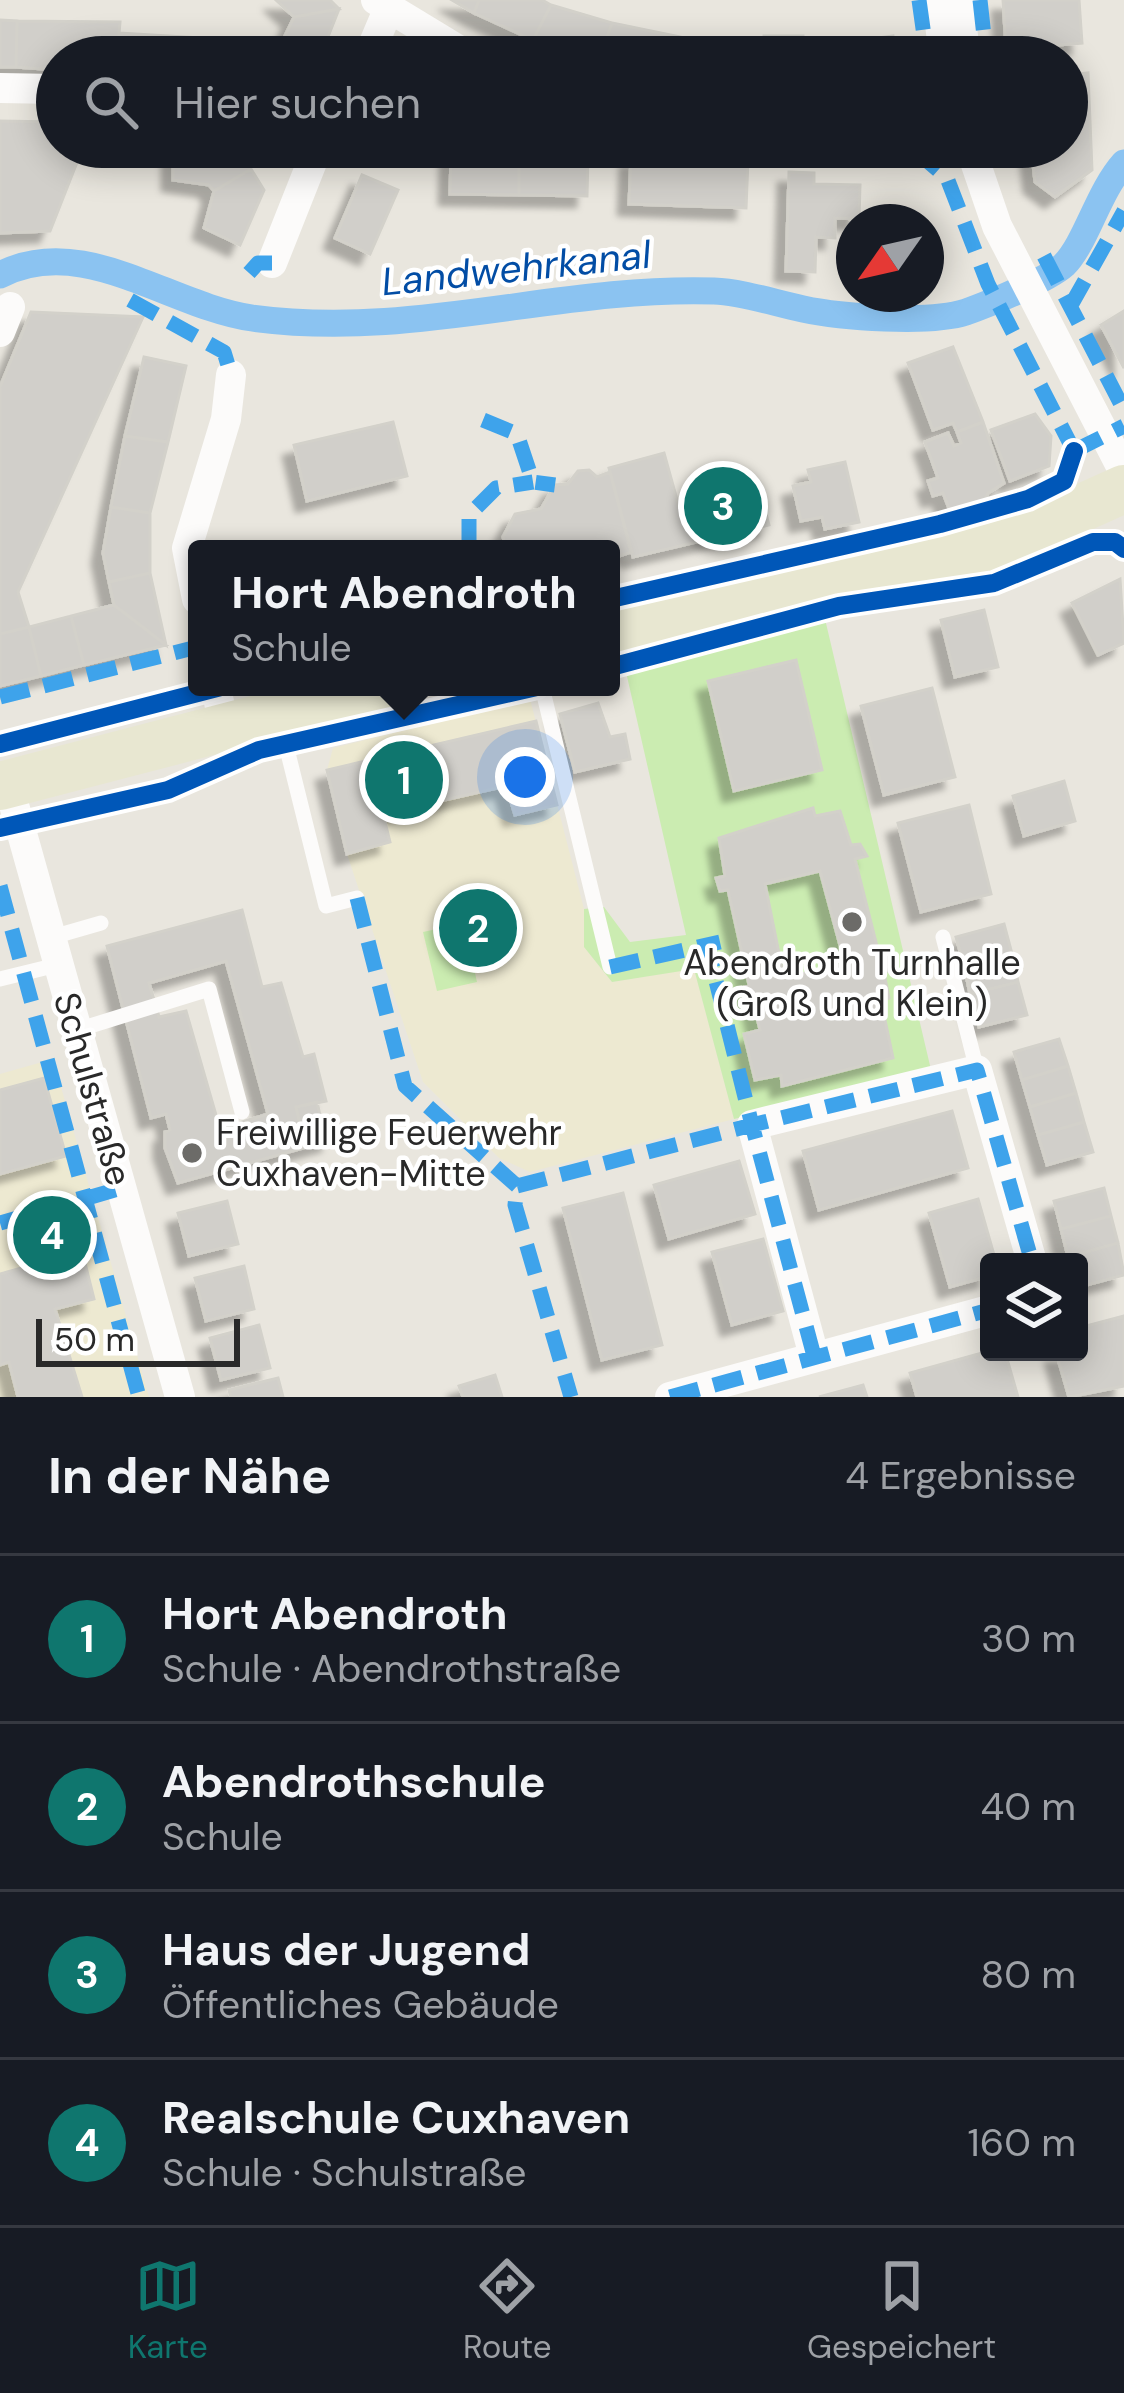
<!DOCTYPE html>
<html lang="de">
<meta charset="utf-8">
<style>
body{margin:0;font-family:"DM Sans",sans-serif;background:#20242c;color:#f1f3f6}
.controls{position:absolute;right:36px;bottom:36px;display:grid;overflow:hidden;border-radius:12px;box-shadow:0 6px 30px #0003}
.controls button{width:108px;height:108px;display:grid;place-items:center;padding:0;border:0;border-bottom:3px solid #363941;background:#171b24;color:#f1f3f6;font:60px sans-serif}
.compass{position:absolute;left:836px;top:204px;width:108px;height:108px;border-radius:50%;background:#171b24;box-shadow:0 6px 30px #0003;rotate:236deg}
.scale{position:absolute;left:36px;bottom:30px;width:204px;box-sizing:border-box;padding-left:12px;border:6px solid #292929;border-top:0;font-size:33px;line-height:42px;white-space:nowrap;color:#292929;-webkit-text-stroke:9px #fff;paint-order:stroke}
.you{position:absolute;left:525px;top:777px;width:42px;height:42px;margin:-30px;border:9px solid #fff;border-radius:50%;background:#1a73e8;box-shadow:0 0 0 18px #1a73e833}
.badge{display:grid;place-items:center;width:78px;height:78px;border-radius:50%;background:#0f766e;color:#fff;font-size:39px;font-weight:700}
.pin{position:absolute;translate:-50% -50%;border:6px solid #fff;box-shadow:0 3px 12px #0006}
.popup{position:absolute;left:188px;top:540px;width:432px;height:156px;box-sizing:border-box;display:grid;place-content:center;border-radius:12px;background:#171b24;filter:drop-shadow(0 3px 9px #0005);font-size:39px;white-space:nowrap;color:#9ea1a6}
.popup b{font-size:45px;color:#f1f3f6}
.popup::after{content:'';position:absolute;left:50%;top:100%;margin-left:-24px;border:24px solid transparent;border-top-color:#171b24}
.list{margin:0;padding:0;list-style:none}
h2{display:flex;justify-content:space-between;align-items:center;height:156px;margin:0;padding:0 48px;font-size:51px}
h2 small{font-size:39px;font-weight:400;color:#9ea1a6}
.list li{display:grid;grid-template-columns:78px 1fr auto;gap:36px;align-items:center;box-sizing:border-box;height:168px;padding:0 48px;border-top:3px solid #363941}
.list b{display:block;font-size:45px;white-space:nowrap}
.list p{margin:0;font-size:39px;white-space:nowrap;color:#9ea1a6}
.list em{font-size:39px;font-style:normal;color:#9ea1a6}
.icon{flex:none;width:66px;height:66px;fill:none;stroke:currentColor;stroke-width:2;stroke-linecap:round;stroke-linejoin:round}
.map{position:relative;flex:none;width:1124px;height:1397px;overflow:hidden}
.search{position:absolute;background:#171b24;box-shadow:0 6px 30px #0003;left:36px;right:36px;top:36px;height:132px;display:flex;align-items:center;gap:30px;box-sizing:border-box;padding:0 42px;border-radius:66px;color:#9ea1a6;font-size:45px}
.sheet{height:828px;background:#171b24}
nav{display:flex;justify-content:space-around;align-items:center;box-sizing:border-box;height:168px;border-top:3px solid #363941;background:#171b24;font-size:33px;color:#9ea1a6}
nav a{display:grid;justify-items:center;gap:6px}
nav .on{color:#0f766e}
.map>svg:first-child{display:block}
.education{fill:#ede9d1}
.pitch{fill:#cbecb1}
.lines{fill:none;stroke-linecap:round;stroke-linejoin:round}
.canal{stroke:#8bc3f1;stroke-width:27}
.building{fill:#d1cfca;stroke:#d3d1ca;stroke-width:3;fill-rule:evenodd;filter:url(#shadow)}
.lane{stroke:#fcfbfa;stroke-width:15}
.street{stroke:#fcfbfa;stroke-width:30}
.primary{stroke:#e8e7d1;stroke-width:48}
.quiet{stroke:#3ea3eb;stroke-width:15;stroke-dasharray:30 15;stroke-linecap:butt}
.cycleway-casing{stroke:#fff;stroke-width:26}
.cycleway{stroke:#0057b8;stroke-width:18}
.poi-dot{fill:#6c6b68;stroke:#fff;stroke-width:4.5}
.labels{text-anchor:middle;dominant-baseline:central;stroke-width:9;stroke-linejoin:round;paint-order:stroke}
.poi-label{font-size:36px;fill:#292929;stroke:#fff}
.street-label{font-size:36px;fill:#292929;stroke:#fff}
.water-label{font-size:39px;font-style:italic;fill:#024da5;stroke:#fff}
</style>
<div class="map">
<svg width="1124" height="1397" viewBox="0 0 1124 1397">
<defs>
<filter id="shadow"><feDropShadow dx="-11" dy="11" stdDeviation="3" flood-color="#0004"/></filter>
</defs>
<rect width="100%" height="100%" fill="#e9e6de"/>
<path class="education" d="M530 699 584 909 585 948 612 982 694 968 734 1119 530 1172 499 1158 423 1082 347 854 327 770 333 748Z
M53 1059 149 1397H0V1074Z"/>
<path class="pitch" d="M825 619 932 1074 734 1119 694 969 612 982 584 947V909L604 907 630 942 686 935 626 672Z
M464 923 477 982 437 991 423 932Z"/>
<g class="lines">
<path class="canal" d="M0 275C83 232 169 306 252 318 414 340 556 286 714 291 743 292 774 303 803 309 840 317 930 324 966 312 989 304 1047 280 1064 265 1086 243 1098 192 1124 163"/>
</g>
<path class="building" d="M276 0H330L339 9 294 17Z
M452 0H479L474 13Z
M479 0H542L551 5 533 40 474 13Z
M1003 0H1079L1082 43 1006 49Z
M551 5 612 23 600 57 533 40Z
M339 9 320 57H298L283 40 294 17Z
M0 20 17 21 16 67H0Z
M17 21 120 22 117 57H57V70L16 67Z
M612 23 680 37 677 57H600Z
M119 33 216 39 214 57H117Z
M764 36H803V57H763Z
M893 36 896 57H859L857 41Z
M216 39 283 40 298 57H214Z
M702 41 747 43 746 57H701Z
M1088 73 1092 170 1055 197 1035 182 1031 147H1067V75Z
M0 121 57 122V147H83L50 231 0 233Z
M173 147H237L251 169 214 191 209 185 173 180Z
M451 152 519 154V195L450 194Z
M519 154 588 155 587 196 519 195Z
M631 156 748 160 746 208 629 204Z
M251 169 264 190 240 245 204 228 214 191Z
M789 172 814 173V184L860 185 859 219 835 218V238L816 237 815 272 786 271Z
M362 175 398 190 370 254 335 238Z
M1124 311V368L1101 325Z
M31 312 143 317 18 592 29 627 0 634V387Z
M953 347 983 422 957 432 953 423 933 430 908 363Z
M144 357 186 366 168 442 125 436Z
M1035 414 1051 436 1049 466 1010 481 991 430Z
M393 422 407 476 307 501 294 445Z
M983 422 1004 483 988 493 981 508 973 503 950 511 943 493 933 496 928 481 938 478 925 442 948 433 954 446 961 443 957 432Z
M125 436 168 442 150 513 111 507Z
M664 453 679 507 758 485 769 525 633 557 609 468Z
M845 462 859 522 825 529 822 517 801 521 793 486 811 482 808 470Z
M589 470 597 477 610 472 631 552 611 559V549H506L503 537 515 514 541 509 555 485 568 484 578 471Z
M111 507 150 513V573L109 582 103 553Z
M150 573 166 645 114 605 109 582Z
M1120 579 1124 643 1098 655 1072 603Z
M114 605 166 645 84 665 71 616Z
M984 610 998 667 955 677 941 620Z
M71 616 84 665 41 676 29 627Z
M29 627 41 676 0 686V634Z
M796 660 822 770 734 791 708 681Z
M932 688 955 777 884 795 861 706Z
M598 703 610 737 625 734 630 759 575 772 560 714Z
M536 721 557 805 515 815 506 786 383 814 390 842 347 854 327 770Z
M1064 781 1075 821 1024 836 1013 796Z
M969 805 991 894 921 912 898 823Z
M813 808 815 816 840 811 851 845 860 844 867 856 855 859 879 954 886 956 891 969 884 973 889 998 881 1001 893 1058 782 1086 781 1075 755 1080 744 1034 760 1030 753 1002H747L742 988 749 985 728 890 720 891 716 878 725 876 719 838ZM820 871 845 964 784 978 765 884Z
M242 910 262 987 281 983 303 1057 314 1054 326 1101 296 1107 301 1129 328 1122 332 1140 178 1183 165 1148V1132L170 1130 166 1114 151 1118 107 946ZM226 961 268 1114 220 1129 186 1011 159 1017 149 983Z
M1004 924 1012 954 964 966 956 937Z
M1012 954 1018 982 970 994 964 966Z
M1018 982 1027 1015 979 1027 970 994Z
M1059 1039 1068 1066 1022 1080 1014 1052Z
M1068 1066 1076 1093 1030 1107 1022 1080Z
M44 1078 66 1156 0 1174V1090Z
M1076 1093 1084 1122 1038 1135 1030 1107Z
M317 1102 322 1124 301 1129 296 1107Z
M952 1111 968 1168 819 1210 803 1151Z
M1084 1122 1093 1152 1047 1165 1038 1135Z
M739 1161 755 1214 669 1239 654 1185Z
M1104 1188 1111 1216 1061 1229 1054 1201Z
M623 1193 662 1345 602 1360 563 1208Z
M978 1199 996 1262H989V1276L950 1287 929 1213Z
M227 1201 238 1244 189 1256 178 1213Z
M1111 1216 1118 1243 1068 1257 1061 1229Z
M763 1239 783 1311 732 1325 712 1252Z
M1118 1243 1124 1275 1079 1287V1262H1070L1068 1257Z
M82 1251 94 1299 55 1309 82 1397H18L9 1362 0 1365V1274Z
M244 1266 254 1309 206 1321 195 1278Z
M1124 1316V1386L1069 1397 1056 1352H1079V1328Z
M259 1325 270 1368 221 1380 210 1338Z
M989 1351 1005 1352 1018 1397H917L910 1373Z
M495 1375 502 1397H463L459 1386Z
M278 1378 283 1397H231L229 1390Z
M863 1385 867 1397H819Z"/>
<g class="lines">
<path class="lane" d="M542 687 610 967
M286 745 326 906 357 898
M943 937 977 1070
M49 938 101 923
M0 979 57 965
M77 1030 209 989 242 1112"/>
<path class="street" d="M376 0 470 57
M937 0 944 57
M958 0 966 57
M368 57 388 10
M0 88 57 89
M970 147 997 226 1124 472
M272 263 318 147
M0 332 10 307
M197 599 187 548 226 419 231 375
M216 687 224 727
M7 780 180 1397
M814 1356 752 1125 977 1070 1032 1262
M670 1397 989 1310"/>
<path class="primary" d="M611 634 997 546 1124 489
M0 786 380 687"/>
<path class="quiet" d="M919 0 927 57
M980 0 984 36
M923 147V157L947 178 988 284 1074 451 1073 460
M1044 256 1124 410
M249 273 258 263H272
M130 300 224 352 231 375
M1070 307 1124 211
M483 420 517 434 533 482 555 485
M1074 451 1124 426
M469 549V515L496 488 533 482
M0 697 197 647
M0 886 139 1397
M357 898 405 1086 517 1186 515 1205 571 1397
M610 967 720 942
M517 1186 752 1125 707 945
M0 1223 122 1188
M814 1356 752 1125 977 1070 1032 1262
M670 1397 989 1310"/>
<defs>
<path id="cycleway" d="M611 599 940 524 1028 499 1064 481 1074 451
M611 667 839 606 994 583 1093 542H1115L1124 549
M0 744 221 687
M0 828 168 790 259 750 537 687"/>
</defs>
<use href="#cycleway" class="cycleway-casing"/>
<use href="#cycleway" class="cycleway"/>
</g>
<g class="poi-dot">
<circle cx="852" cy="922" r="12"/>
<circle cx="192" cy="1153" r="12"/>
</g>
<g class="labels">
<g class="poi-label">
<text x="852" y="962">Abendroth Turnhalle<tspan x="852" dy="41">(Groß und Klein)</tspan></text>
<text x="216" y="1132" text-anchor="start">Freiwillige Feuerwehr<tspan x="216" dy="41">Cuxhaven-Mitte</tspan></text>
</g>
<g class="street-label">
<text transform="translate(93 1089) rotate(74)">Schulstraße</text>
</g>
<g class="water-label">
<text transform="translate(516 268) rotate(-6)">Landwehrkanal</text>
</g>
</g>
</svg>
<div class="controls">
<button><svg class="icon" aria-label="layers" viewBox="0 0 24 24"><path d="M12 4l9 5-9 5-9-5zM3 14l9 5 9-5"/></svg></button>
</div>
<svg class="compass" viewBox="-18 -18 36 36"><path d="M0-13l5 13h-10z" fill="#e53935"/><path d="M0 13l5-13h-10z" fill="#9ea1a6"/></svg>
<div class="scale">50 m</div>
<div class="you"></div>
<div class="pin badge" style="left:404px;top:780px">1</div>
<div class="popup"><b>Hort Abendroth</b>Schule</div>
<div class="pin badge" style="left:478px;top:928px">2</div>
<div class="pin badge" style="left:723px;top:506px">3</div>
<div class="pin badge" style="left:52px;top:1235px">4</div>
<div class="search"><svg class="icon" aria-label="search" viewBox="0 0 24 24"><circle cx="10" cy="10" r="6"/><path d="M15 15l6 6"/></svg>Hier suchen</div>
</div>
<section class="sheet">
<h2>In der Nähe<small>4 Ergebnisse</small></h2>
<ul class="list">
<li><span class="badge">1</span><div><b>Hort Abendroth</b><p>Schule · Abendrothstraße</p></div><em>30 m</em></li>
<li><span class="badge">2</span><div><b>Abendrothschule</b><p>Schule</p></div><em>40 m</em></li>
<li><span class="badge">3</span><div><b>Haus der Jugend</b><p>Öffentliches Gebäude</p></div><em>80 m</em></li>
<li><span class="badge">4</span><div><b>Realschule Cuxhaven</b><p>Schule · Schulstraße</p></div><em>160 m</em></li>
</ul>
</section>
<nav>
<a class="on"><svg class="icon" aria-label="map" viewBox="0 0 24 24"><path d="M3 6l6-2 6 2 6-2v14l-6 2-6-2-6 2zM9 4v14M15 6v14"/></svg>Karte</a>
<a><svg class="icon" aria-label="directions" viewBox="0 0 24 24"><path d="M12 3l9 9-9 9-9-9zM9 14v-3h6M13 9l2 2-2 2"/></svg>Route</a>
<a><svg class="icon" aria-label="saved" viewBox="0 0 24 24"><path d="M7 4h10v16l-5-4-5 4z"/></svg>Gespeichert</a>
</nav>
